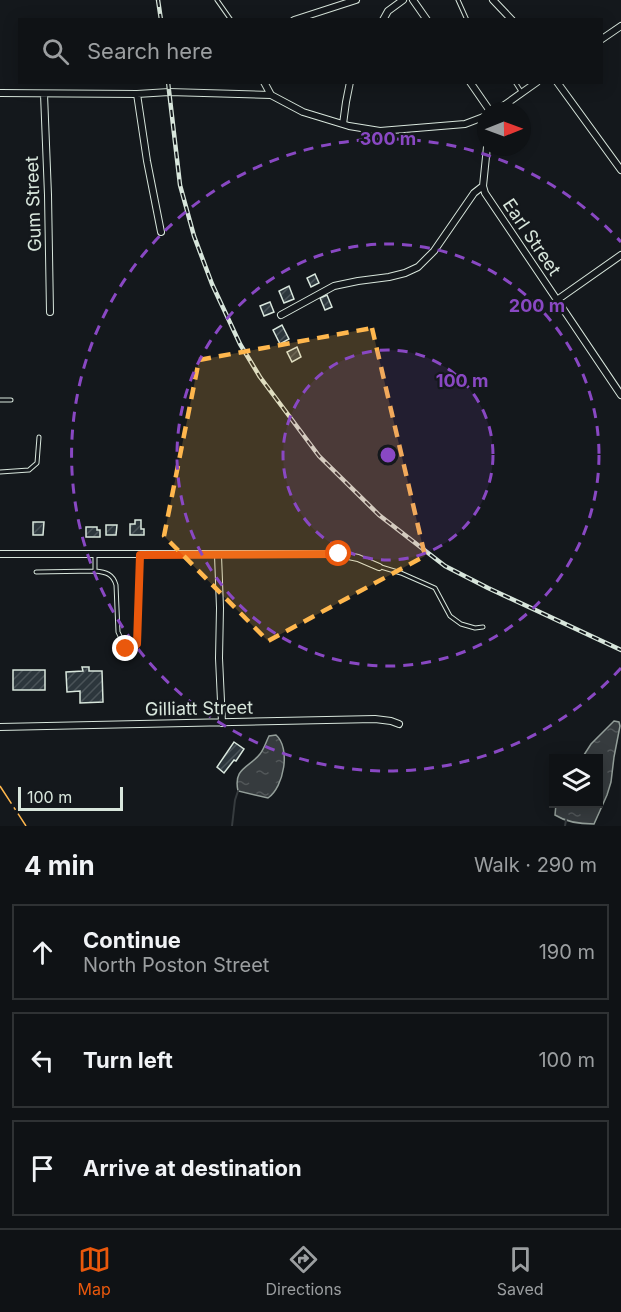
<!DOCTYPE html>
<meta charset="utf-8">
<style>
body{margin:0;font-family:Inter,sans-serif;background:#1d2022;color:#f1f3f6}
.controls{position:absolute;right:18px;bottom:18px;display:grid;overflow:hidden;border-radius:0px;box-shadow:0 3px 15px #0003}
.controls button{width:54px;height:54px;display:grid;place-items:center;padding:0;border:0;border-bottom:2px solid #2f3234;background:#0f1215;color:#f1f3f6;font:30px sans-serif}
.compass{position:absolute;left:477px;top:102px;width:54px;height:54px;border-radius:50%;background:#0f1215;box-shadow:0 3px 15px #0003;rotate:89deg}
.scale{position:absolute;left:18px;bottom:15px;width:105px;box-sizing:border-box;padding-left:6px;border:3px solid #d8e6dc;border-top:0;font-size:16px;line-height:21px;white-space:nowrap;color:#d8e6dc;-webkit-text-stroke:4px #14181c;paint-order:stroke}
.stop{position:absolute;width:18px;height:18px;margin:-14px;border:4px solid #ea580c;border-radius:50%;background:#fff}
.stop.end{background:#ea580c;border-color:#fff;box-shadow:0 2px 6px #0008}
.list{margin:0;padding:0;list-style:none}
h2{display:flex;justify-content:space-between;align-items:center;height:78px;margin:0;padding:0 24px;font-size:26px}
h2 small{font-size:20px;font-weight:400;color:#9b9ea0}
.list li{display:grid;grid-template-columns:39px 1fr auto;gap:18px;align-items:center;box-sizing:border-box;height:96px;margin:0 12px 12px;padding:0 12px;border:2px solid #2f3234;border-radius:0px}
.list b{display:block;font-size:22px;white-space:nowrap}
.list p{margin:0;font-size:20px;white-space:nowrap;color:#9b9ea0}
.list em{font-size:20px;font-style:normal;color:#9b9ea0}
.icon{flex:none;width:33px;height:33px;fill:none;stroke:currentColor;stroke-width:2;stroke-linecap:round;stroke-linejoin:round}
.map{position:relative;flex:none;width:621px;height:826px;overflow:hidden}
.search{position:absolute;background:#0f1215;box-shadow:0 3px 15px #0003;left:18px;right:18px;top:18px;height:66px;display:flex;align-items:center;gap:15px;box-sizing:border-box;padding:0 21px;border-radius:0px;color:#9b9ea0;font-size:22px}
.sheet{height:402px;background:#0f1215}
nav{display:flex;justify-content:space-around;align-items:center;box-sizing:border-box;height:84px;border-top:2px solid #2f3234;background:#0f1215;font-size:16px;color:#9b9ea0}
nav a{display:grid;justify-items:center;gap:3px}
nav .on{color:#ea580c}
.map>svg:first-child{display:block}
.water{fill:url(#water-ripples);stroke:#939e99;stroke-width:1.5}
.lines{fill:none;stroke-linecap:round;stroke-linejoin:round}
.stream{stroke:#363b3e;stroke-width:2}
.building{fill:url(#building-hatch);stroke:#d8e6dc;stroke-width:1.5}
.service-casing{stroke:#d8e6dc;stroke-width:5}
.minor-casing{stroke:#d8e6dc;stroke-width:8}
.service{stroke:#14181c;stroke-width:3}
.minor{stroke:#14181c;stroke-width:6}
.rail-casing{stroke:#d8e6dc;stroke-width:4.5}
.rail{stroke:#14181c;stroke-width:2;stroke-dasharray:7;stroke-linecap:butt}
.power{stroke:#ffb74d;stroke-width:1.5;stroke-dasharray:21 4.5 3 4.5;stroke-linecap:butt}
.route{stroke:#ea580c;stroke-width:8}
.marked{fill:#ffb74d;fill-opacity:0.2;stroke:#ffb74d;stroke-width:4.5;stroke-dasharray:12 8;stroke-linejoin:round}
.ring{fill:none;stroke:#8948c3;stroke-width:3;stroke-dasharray:10 8}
.labels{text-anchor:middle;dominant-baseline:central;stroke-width:4.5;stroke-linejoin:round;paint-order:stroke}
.street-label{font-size:18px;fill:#d8e6dc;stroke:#14181c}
.centre{fill:#8948c3;stroke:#14181c;stroke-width:3}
.ring-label{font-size:18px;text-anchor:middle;font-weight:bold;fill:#8948c3;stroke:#14181c;stroke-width:4.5;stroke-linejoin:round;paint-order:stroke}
</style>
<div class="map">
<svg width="621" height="826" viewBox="0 0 621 826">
<defs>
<pattern id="water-ripples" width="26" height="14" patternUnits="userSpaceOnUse" patternTransform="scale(1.5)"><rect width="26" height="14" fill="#363b3e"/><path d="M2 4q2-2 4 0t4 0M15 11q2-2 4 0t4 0" fill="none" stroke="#525759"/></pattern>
<pattern id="building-hatch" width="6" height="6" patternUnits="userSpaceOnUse" patternTransform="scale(1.5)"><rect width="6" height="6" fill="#2c363c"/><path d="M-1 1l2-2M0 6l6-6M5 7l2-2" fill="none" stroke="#4a5358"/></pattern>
</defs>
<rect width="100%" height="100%" fill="#14181c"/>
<path class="water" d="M614 721 619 722 620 726 614 757 611 782 607 795 594 824C580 824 566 822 555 815L556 804H598V758H582L591 744Z
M276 735C291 748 284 787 268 798L238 791C233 768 249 768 260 754 264 749 266 742 269 736Z"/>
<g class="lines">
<path class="stream" d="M232 826 235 800 238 791
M565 826 566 820"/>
</g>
<path class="building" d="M315 274 319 283 311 287 307 278Z
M289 286 294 299 284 303 279 291Z
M327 295 332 307 325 310 320 298Z
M270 302 274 312 264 316 260 306Z
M282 325 289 339 280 344 273 330Z
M297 347 301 357 292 362 287 352Z
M135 520H141V529H144V535H130V524H135Z
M33 522H44L43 535H33Z
M106 525H117L116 535H106Z
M86 527H97V530H100V537H86Z
M82 667H89V671H102L103 702 80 703V691L67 692 66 672 83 671Z
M13 670H45V690H13Z
M234 742 244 749 236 761 234 760 224 773 217 767Z"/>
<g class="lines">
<defs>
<path id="service" d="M217 0 231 20
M458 0 467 20
M515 82 522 93
M0 400H11
M0 472 29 470 37 463 39 437
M95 555V571C106 572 113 574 116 585L118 632 126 649H132L137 644 140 555
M381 567 401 573 435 588 450 616 461 624 475 628 483 627
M36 572 95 571"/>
<path id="minor" d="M413 0 427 20
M493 0 512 20
M294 20 356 0
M383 20 388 11 403 0
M602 39 621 26
M264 82 271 95
M470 82 490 111
M557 82 621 170
M0 93 137 94 169 92 271 95 303 112 349 126 380 131 465 124 486 116
M44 94 48 195 50 312
M137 94 147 161 161 232
M496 111 537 82
M343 124 346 102 350 82
M487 147 483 186 485 193 621 395
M557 300 621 255
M281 315 334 286 358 281 389 277 405 273 418 267 434 251 474 193 483 186
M0 554H339L358 558 379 567
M218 555 220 608 219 658 222 723
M0 727 375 719 391 721 399 724"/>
</defs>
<use href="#service" class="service-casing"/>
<use href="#minor" class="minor-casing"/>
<use href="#service" class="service"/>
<use href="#minor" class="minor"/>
<defs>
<path id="rail" d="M158 0 161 20
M168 82 180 185 194 236 212 284 240 344 260 377 319 456 379 515 445 566 488 588 621 650"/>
</defs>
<use href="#rail" class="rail-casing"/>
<use href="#rail" class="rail"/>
<path class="power" d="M0 786 26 826"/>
</g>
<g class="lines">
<path class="route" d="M126 649H132L137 644 140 555 339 554"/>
</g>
<path class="marked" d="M372 328 425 556 268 641 164 536 199 360Z"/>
<circle cx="388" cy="455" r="105" fill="#8948c3" fill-opacity=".12"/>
<g class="ring">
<circle cx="388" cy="455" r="105"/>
<circle cx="388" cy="455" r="211"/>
<path d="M621 668A316 316 0 1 1 621 242"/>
</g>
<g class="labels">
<g class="street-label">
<text transform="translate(33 204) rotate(-92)">Gum Street</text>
<text transform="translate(532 237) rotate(56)">Earl Street</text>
<text transform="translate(199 708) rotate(-1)">Gilliatt Street</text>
</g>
</g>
<circle cx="388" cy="455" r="9" class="centre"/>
<g class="ring-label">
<text x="388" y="145">300 m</text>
<text x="537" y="312">200 m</text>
<text x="462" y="387">100 m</text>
</g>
</svg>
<div class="controls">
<button><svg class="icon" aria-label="layers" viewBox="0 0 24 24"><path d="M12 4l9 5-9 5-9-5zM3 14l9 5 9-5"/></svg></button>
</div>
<svg class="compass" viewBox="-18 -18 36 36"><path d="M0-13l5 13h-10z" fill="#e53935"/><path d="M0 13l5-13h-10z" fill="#9b9ea0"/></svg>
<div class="scale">100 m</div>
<div class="stop" style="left:339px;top:554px"></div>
<div class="stop end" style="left:126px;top:649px"></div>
<div class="search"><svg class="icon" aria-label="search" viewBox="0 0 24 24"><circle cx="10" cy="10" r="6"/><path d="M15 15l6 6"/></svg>Search here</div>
</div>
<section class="sheet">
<h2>4 min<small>Walk · 290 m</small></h2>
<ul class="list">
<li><svg class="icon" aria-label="ahead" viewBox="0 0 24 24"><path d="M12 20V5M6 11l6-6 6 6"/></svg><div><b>Continue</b><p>North Poston Street</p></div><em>190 m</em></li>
<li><svg class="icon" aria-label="left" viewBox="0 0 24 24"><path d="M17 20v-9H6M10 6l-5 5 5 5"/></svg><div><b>Turn left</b></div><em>100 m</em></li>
<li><svg class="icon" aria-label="arrive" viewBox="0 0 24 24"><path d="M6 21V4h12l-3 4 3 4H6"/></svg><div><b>Arrive at destination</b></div></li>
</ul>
</section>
<nav>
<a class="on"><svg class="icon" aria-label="map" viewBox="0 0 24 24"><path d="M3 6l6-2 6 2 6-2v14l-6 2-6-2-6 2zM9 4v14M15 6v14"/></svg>Map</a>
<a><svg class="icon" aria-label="directions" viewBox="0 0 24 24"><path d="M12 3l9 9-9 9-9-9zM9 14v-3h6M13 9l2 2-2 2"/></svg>Directions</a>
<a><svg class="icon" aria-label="saved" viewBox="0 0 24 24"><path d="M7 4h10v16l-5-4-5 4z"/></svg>Saved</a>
</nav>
